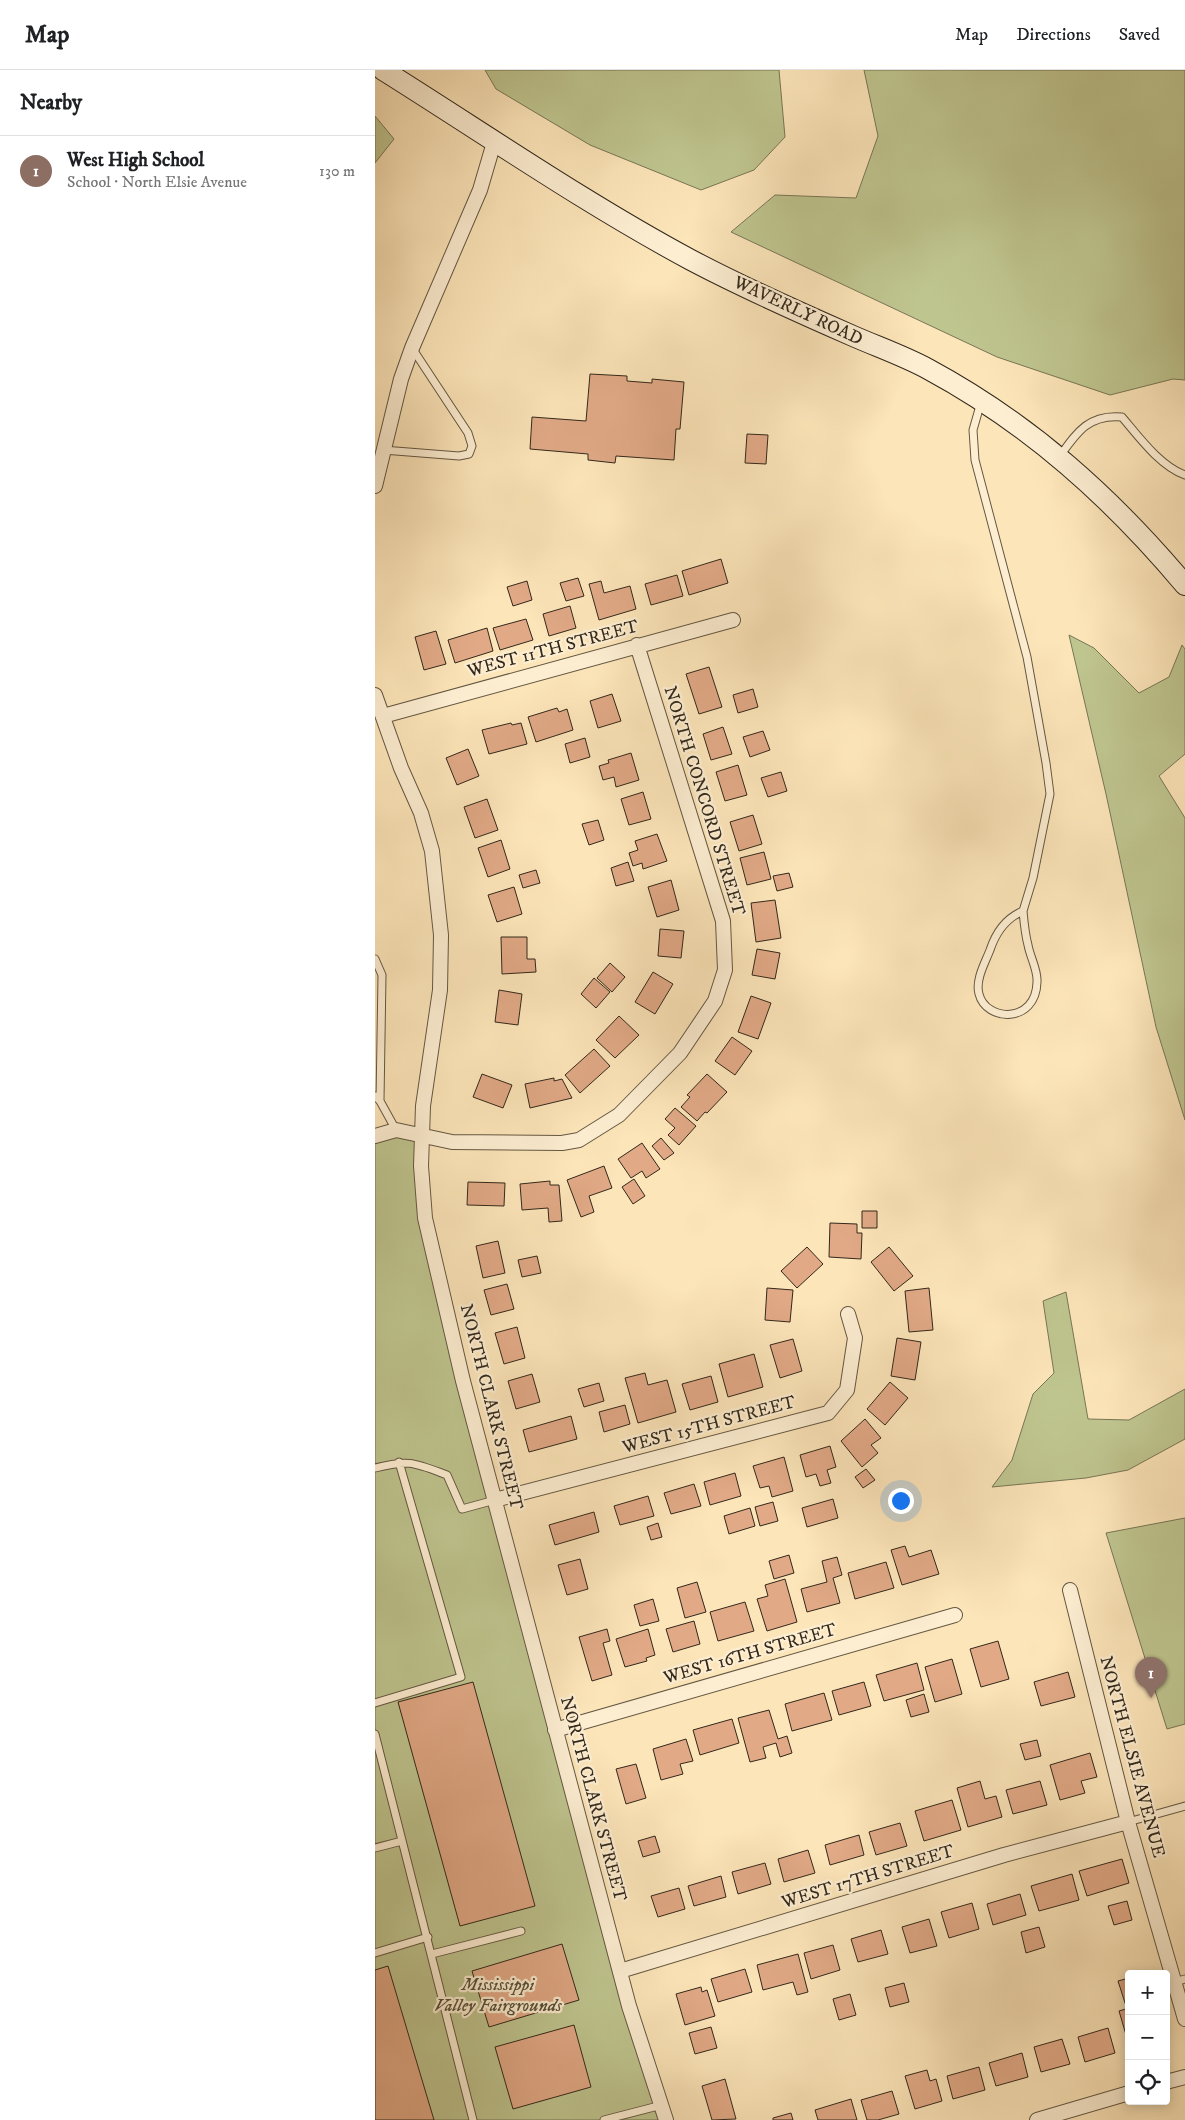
<!DOCTYPE html>
<meta charset="utf-8">
<style>
body{margin:0;font-family:"IM FELL DW Pica",serif;background:#f2f2f2;color:#202124}
.controls{position:absolute;right:15px;bottom:15px;display:grid;overflow:hidden;border-radius:5px;box-shadow:0 2px 12px #0003}
.controls button{width:45px;height:45px;display:grid;place-items:center;padding:0;border:0;border-bottom:1px solid #e0e0e0;background:#fff;color:#202124;font:25px sans-serif}
.you{position:absolute;left:525px;top:1430px;width:18px;height:18px;margin:-12px;border:4px solid #fff;border-radius:50%;background:#1a73e8;box-shadow:0 0 0 8px #1a73e833}
.badge{display:grid;place-items:center;width:32px;height:32px;border-radius:50%;background:#8f2418;color:#fff;font-size:16px;font-weight:700}
.pin{position:absolute;translate:-50% -41px;filter:drop-shadow(0 1px 2px #0008)}
.pin::after{content:'';position:absolute;top:26px;width:18px;height:15px;background:inherit;clip-path:polygon(0 0,100% 0,50% 100%)}
.list{margin:0;padding:0;list-style:none}
h2{display:flex;justify-content:space-between;align-items:center;height:65px;margin:0;padding:0 20px;font-size:21px}
h2 small{font-size:16px;font-weight:400;color:#757577}
.list li{display:grid;grid-template-columns:32px 1fr auto;gap:15px;align-items:center;box-sizing:border-box;height:70px;padding:0 20px;border-top:1px solid #e0e0e0}
.list b{display:block;font-size:19px;white-space:nowrap}
.list p{margin:0;font-size:16px;white-space:nowrap;color:#757577}
.list em{font-size:16px;font-style:normal;color:#757577}
.icon{flex:none;width:28px;height:28px;fill:none;stroke:currentColor;stroke-width:2;stroke-linecap:round;stroke-linejoin:round}
.map{position:relative;flex:none;width:810px;height:2050px;overflow:hidden}
header{display:flex;align-items:center;gap:30px;box-sizing:border-box;height:70px;padding:0 25px;background:#fff;border-bottom:1px solid #e0e0e0}
header strong{font-size:24px}
nav{display:flex;gap:28px;margin-inline-start:auto;font-size:18px}
main{display:flex}
aside{flex:1;background:#fff}
.map>svg:first-child{display:block}
.green{fill:#bfc58f;stroke:#787655}
.building{fill:#e1a986;stroke:#32281b}
.lines{fill:none;stroke-linecap:round;stroke-linejoin:round}
.lane-casing{stroke:#645742;stroke-width:9}
.street-casing{stroke:#645742;stroke-width:16}
.secondary-casing{stroke:#32281b;stroke-width:22}
.lane{stroke:#fdeed2;stroke-width:7}
.street{stroke:#fdeed2;stroke-width:14}
.secondary{stroke:#fdeed2;stroke-width:20}
.labels{text-anchor:middle;dominant-baseline:central;stroke-width:4.5;stroke-linejoin:round;paint-order:stroke}
.street-label{font-size:18px;fill:#32281b;stroke:#fdeed2}
.park-label{font-size:18px;font-style:italic;fill:#554f38;stroke:#fdeed2}
</style>
<header>
<strong>Map</strong>
<nav><a>Map</a><a>Directions</a><a>Saved</a></nav>
</header>
<main>
<aside>
<h2>Nearby<small></small></h2>
<ul class="list">
<li><span class="badge" style="background:#8d6e63">1</span><div><b>West High School</b><p>School · North Elsie Avenue</p></div><em>130 m</em></li>
</ul>
</aside>
<div class="map">
<svg width="810" height="2050" viewBox="0 0 810 2050">
<rect width="100%" height="100%" fill="#fce5b9"/>
<filter id="stains"><feTurbulence type="fractalNoise" baseFrequency=".004" numOctaves="4"/><feColorMatrix values="0 0 0 0 .2 0 0 0 0 .09 0 0 0 0 .02 0 0 0 .5 -.17"/></filter>
<radialGradient id="worn" r=".72"><stop offset=".6" stop-color="#630" stop-opacity="0"/><stop offset="1" stop-color="#630" stop-opacity=".3"/></radialGradient>
<path class="green" d="M110 0H404L410 67 379 100 326 120 215 75 121 19Z
M489 0H810V310L798 309 735 325 622 287 356 162 400 125 481 128 503 66Z
M0 46 19 69 0 93Z
M694 565 719 578 764 623 794 607 807 575 810 579V684L784 706 810 748V1050L781 957 731 724Z
M0 1066H47L50 1148 291 2050H0Z
M691 1222 713 1349 754 1350 810 1319V1369L753 1400 711 1408 617 1417 637 1390 658 1324 679 1303 668 1231Z
M810 1448V1654L792 1659 731 1463Z"/>
<path class="building" d="M215 304 252 306V311L277 313V309L309 312 305 359H301L299 390 241 386 240 393 213 390V384L155 379 157 347 211 351Z
M372 364 393 365 391 394 370 393Z
M346 489 353 513 314 525 307 501Z
M302 505 308 526 276 535 270 514Z
M203 508 209 526 191 531 185 513Z
M152 511 157 530 138 536 132 517Z
M226 511 229 523 255 516 261 539 224 550 214 514Z
M195 536 201 558 174 566 168 544Z
M151 549 158 570 125 580 118 558Z
M112 558 118 581 80 593 73 570Z
M61 561 71 594 49 600 40 567Z
M334 597 347 637 324 644 311 604Z
M378 619 383 637 363 643 358 625Z
M237 624 246 651 223 658 215 631Z
M182 638 184 642 192 639 198 660 161 672 153 647Z
M136 653 137 655 146 653 152 674 114 684 107 660Z
M348 657 357 684 336 690 328 664Z
M388 661 395 680 375 687 368 667Z
M210 668 215 687 195 693 190 674Z
M93 679 104 706 82 715 71 688Z
M256 683 264 710 241 717 239 707 228 710 224 696 234 693 233 690Z
M363 695 372 725 350 731 341 702Z
M406 702 412 721 393 727 386 708Z
M268 722 276 749 254 755 246 729Z
M112 729 123 760 100 768 89 737Z
M378 745 387 774 364 781 355 752Z
M223 750 229 770 214 775 207 754Z
M282 764 292 791 268 799 267 793 258 796 254 783 263 780 260 771Z
M126 770 135 799 113 807 103 778Z
M389 782 396 809 372 815 365 788Z
M253 792 259 811 241 816 236 798Z
M161 800 165 813 148 818 144 805Z
M414 803 418 817 402 821 398 806Z
M296 810 304 840 282 847 273 817Z
M139 817 147 844 122 852 113 825Z
M400 830 406 868 381 872 376 833Z
M285 859 309 861 306 888 283 886Z
M126 867H152V889H160L161 902 127 904Z
M382 879 405 883 400 909 377 905Z
M235 893 250 907 237 922 222 908Z
M278 902 298 914 280 944 260 932Z
M219 908 235 922 221 938 206 924Z
M124 920 147 924 143 955 120 952Z
M376 926 396 933 383 969 363 962Z
M244 946 264 965 240 988 221 970Z
M357 967 377 981 360 1005 340 991Z
M219 979 235 996 205 1023 190 1005Z
M107 1004 137 1015 128 1038 98 1027Z
M332 1004 352 1022 332 1043 330 1042 322 1051 306 1037 315 1027 312 1025Z
M179 1008V1011L187 1009 197 1028 155 1038 150 1014Z
M300 1038 321 1056 304 1075 293 1065 300 1058 290 1049Z
M286 1068 299 1083 289 1090 277 1076Z
M267 1073 285 1099 271 1108 267 1101 256 1108 243 1089Z
M229 1096 237 1118 214 1126 219 1142 206 1147 192 1110Z
M259 1109 270 1126 258 1134 247 1117Z
M175 1111V1115H184L187 1151 174 1152 173 1138 147 1140 145 1114Z
M93 1112 130 1113 129 1136 92 1135Z
M487 1141H502V1158H487Z
M455 1153 482 1154V1163H487L486 1189 454 1187Z
M123 1171 130 1203 108 1208 101 1176Z
M432 1177 448 1194 422 1218 406 1201Z
M514 1177 538 1206 519 1221 496 1192Z
M162 1186 166 1203 147 1207 143 1190Z
M132 1214 139 1239 116 1245 109 1220Z
M392 1218 418 1220 415 1252 390 1250Z
M554 1218 558 1260 534 1262 530 1221Z
M142 1257 150 1288 129 1294 120 1263Z
M522 1268 546 1272 540 1310 516 1306Z
M418 1269 427 1301 405 1308 395 1275Z
M379 1284 388 1317 353 1327 344 1294Z
M270 1303 273 1315 292 1310 301 1342 263 1353 250 1308Z
M157 1304 165 1332 141 1339 133 1311Z
M336 1306 343 1332 315 1340 307 1314Z
M515 1312 533 1328 510 1355 492 1339Z
M224 1313 229 1331 209 1337 203 1319Z
M250 1335 255 1354 229 1362 224 1342Z
M196 1346 202 1369 154 1382 148 1360Z
M490 1349 506 1368 496 1375 503 1383 487 1397 466 1371Z
M455 1376 461 1397 452 1400 456 1413 445 1416 441 1404 431 1407 425 1385Z
M409 1387 418 1421 397 1427 394 1416 385 1418 378 1396Z
M491 1399 500 1410 488 1418 480 1407Z
M360 1403 366 1426 335 1435 329 1412Z
M319 1414 326 1436 296 1444 289 1423Z
M273 1426 279 1446 245 1455 239 1436Z
M458 1429 463 1448 432 1457 427 1438Z
M398 1432 403 1451 385 1456 380 1437Z
M375 1438 380 1456 354 1464 349 1446Z
M219 1442 224 1462 180 1475 174 1455Z
M283 1453 287 1467 276 1470 272 1457Z
M530 1476 534 1487 556 1480 564 1504 527 1515 516 1480Z
M414 1485 419 1503 399 1509 394 1491Z
M462 1487 467 1505 458 1508 465 1533 432 1542 426 1519 452 1512 447 1491Z
M205 1489 213 1519 192 1525 183 1495Z
M511 1492 519 1518 480 1529 473 1503Z
M410 1509 422 1552 392 1561 382 1529 393 1526 390 1515Z
M322 1512 331 1542 310 1548 302 1518Z
M278 1529 284 1551 265 1556 259 1535Z
M370 1532 379 1561 343 1571 335 1542Z
M319 1551 325 1574 298 1582 291 1559Z
M232 1559 235 1571 228 1573 237 1605 217 1611 204 1567Z
M273 1559 280 1585 271 1588 272 1591 250 1597 241 1569Z
M623 1571 634 1609 606 1617 595 1579Z
M577 1589 587 1624 560 1632 550 1597Z
M542 1593 549 1620 509 1631 501 1605Z
M693 1602 700 1627 666 1636 659 1612Z
M98 1612 160 1836 85 1856 23 1632Z
M489 1612 496 1636 464 1645 457 1621Z
M449 1623 457 1650 417 1661 410 1634Z
M549 1624 554 1642 536 1647 531 1630Z
M394 1640 403 1669 412 1666 417 1683 405 1687 401 1673 388 1677 391 1688 375 1692 363 1648Z
M357 1649 364 1673 325 1685 318 1660Z
M311 1669 318 1691 305 1694 308 1704 286 1710 278 1679Z
M662 1670 666 1686 650 1690 645 1674Z
M715 1683 722 1707 706 1711 710 1723 685 1730 675 1695Z
M261 1694 271 1728 251 1734 241 1699Z
M605 1711 610 1729 621 1726 627 1747 593 1757 582 1718Z
M665 1711 672 1735 638 1744 631 1720Z
M577 1730 586 1760 549 1771 540 1741Z
M525 1753 532 1776 501 1785 494 1762Z
M484 1765 489 1785 455 1795 450 1775Z
M280 1766 285 1782 268 1787 263 1771Z
M433 1780 440 1803 409 1812 403 1789Z
M747 1789 754 1813 712 1826 704 1801Z
M390 1793 396 1814 363 1824 357 1802Z
M697 1804 704 1830 664 1841 656 1816Z
M346 1806 351 1827 319 1836 313 1816Z
M304 1818 310 1839 283 1847 276 1826Z
M645 1824 651 1845 618 1855 612 1834Z
M752 1831 757 1850 739 1855 733 1836Z
M597 1833 604 1859 574 1868 566 1842Z
M554 1849 562 1876 535 1883 527 1857Z
M664 1857 670 1877 651 1883 646 1862Z
M506 1860 513 1884 483 1892 476 1869Z
M187 1874 204 1930 114 1957 97 1901Z
M458 1875 465 1900 436 1909 429 1883Z
M423 1884 433 1922 422 1925 418 1912 388 1920 382 1895Z
M13 1896 59 2050H0V1900Z
M370 1899 377 1922 343 1932 336 1909Z
M754 1908V1935L751 1936 743 1911Z
M529 1913 534 1932 515 1937 510 1918Z
M326 1917 327 1922 332 1920 340 1946 310 1955 301 1924Z
M475 1924 481 1945 464 1950 458 1929Z
M754 1938V1975L744 1941Z
M199 1955 216 2017 138 2039 120 1977Z
M336 1957 342 1978 320 1984 314 1963Z
M733 1958 740 1983 710 1992 703 1967Z
M687 1969 695 1994 666 2002 659 1977Z
M647 1983 653 2007 621 2016 614 1993Z
M604 1997 610 2020 578 2029 572 2006Z
M552 2000 555 2011 561 2009 567 2031 540 2039 530 2006Z
M350 2009 361 2049 337 2050 327 2016Z
M517 2021 524 2044 503 2050H492L486 2030Z
M476 2029 482 2050H443L440 2040Z
M416 2043 418 2050H398V2048Z"/>
<g class="lines">
<defs>
<path id="lane" d="M606 332 598 360 600 390 652 587 671 693 675 724 658 808 648 841
M8 380 84 386 94 384 97 376 93 363 37 278
M685 386C702 362 714 344 747 347 764 367 785 396 810 405
M648 841C649 852 650 864 653 875 655 887 663 900 662 912 661 954 611 952 604 924 600 910 610 893 615 880 621 862 631 848 648 841Z
M0 889 7 905 5 1031 0 1026
M5 1031 21 1060
M0 1398C34 1389 40 1393 72 1405L87 1439 120 1430
M0 1633 86 1607 24 1392
M0 1664 98 2050
M753 1752 810 1736
M0 1778 27 1771
M0 1883 53 1867
M57 1884 146 1861
M799 1912 810 1909
M229 2050 287 2035"/>
<path id="street" d="M0 416 26 309 37 278 105 120 120 69
M0 625 26 698 46 743 57 781 66 865 65 920 48 1036 46 1096 50 1148 88 1311 254 1936 291 2050
M8 646 358 550
M0 1066 21 1060 77 1072 187 1073 204 1070 244 1045 305 983 340 931 350 900 348 851 262 575
M120 1430 453 1343 472 1320 480 1268 473 1244
M695 1520 753 1752 810 1949
M180 1660 580 1545
M245 1901 629 1785 753 1752
M791 2012 810 2007
M662 2050 754 2023"/>
<path id="secondary" d="M8 0C110 64 210 133 316 190 369 218 423 242 478 266 503 277 529 286 553 299 655 354 736 427 810 515"/>
</defs>
<use href="#lane" class="lane-casing"/>
<use href="#street" class="street-casing"/>
<use href="#secondary" class="secondary-casing"/>
<use href="#lane" class="lane"/>
<use href="#street" class="street"/>
<use href="#secondary" class="secondary"/>
</g>
<g class="labels">
<g class="street-label">
<text transform="translate(423 241) rotate(25)">WAVERLY ROAD</text>
<text transform="translate(178 579) rotate(-15)">WEST 11TH STREET</text>
<text transform="translate(329 731) rotate(73)">NORTH CONCORD STREET</text>
<text transform="translate(116 1337) rotate(76)">NORTH CLARK STREET</text>
<text transform="translate(334 1355) rotate(-15)">WEST 15TH STREET</text>
<text transform="translate(375 1584) rotate(-16)">WEST 16TH STREET</text>
<text transform="translate(757 1687) rotate(75)">NORTH ELSIE AVENUE</text>
<text transform="translate(218 1729) rotate(75)">NORTH CLARK STREET</text>
<text transform="translate(493 1807) rotate(-17)">WEST 17TH STREET</text>
</g>
<g class="park-label">
<text x="123" y="1915">Mississippi<tspan x="123" dy="21">Valley Fairgrounds</tspan></text>
</g>
</g>
<rect width="100%" height="100%" filter="url(#stains)"/>
<rect width="100%" height="100%" fill="url(#worn)"/>
</svg>
<div class="controls">
<button>+</button>
<button>−</button>
<button><svg class="icon" aria-label="locate" viewBox="0 0 24 24"><circle cx="12" cy="12" r="6"/><path d="M12 2v4M12 18v4M2 12h4M18 12h4"/></svg></button>
</div>
<div class="you"></div>
<div class="pin badge" style="left:776px;top:1628px;background:#8d6e63">1</div>
</div>
</main>
